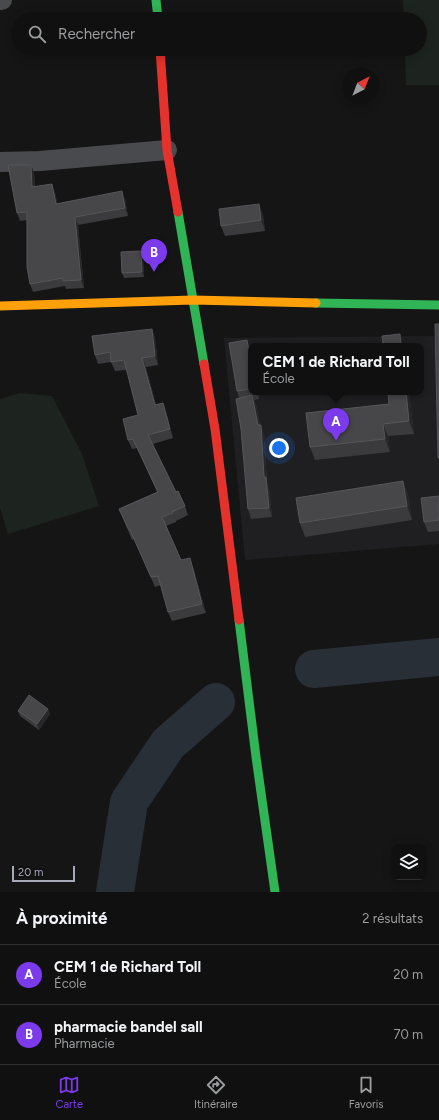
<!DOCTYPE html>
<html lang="fr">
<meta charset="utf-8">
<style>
body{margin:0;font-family:Figtree,sans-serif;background:#1e1e1e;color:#f1f3f6}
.controls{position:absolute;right:12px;bottom:12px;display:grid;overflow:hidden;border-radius:8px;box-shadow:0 2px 10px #0003}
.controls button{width:36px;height:36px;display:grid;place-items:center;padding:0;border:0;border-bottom:1px solid #303030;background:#101010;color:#f1f3f6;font:20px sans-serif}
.compass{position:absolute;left:343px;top:68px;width:36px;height:36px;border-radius:50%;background:#101010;box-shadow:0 2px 10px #0003;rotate:42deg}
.scale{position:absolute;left:12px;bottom:10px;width:63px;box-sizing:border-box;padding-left:4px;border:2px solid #a6a9b6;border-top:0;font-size:11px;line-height:14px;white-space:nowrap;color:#a6a9b6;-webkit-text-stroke:3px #100f11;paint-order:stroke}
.you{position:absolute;left:279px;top:448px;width:14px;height:14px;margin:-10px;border:3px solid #fff;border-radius:50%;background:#1a73e8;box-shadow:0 0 0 6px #1a73e833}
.badge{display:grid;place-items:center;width:26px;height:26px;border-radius:50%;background:#7c3aed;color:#fff;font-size:13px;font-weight:700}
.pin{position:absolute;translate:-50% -33px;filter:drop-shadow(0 1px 2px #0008)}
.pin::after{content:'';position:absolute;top:21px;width:14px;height:12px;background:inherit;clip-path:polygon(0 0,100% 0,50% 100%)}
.popup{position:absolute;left:248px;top:343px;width:176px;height:52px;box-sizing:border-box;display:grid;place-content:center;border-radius:8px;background:#101010;filter:drop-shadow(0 1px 3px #0005);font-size:13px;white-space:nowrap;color:#9c9d9f}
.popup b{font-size:15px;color:#f1f3f6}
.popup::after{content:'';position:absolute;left:50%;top:100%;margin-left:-8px;border:8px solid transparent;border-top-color:#101010}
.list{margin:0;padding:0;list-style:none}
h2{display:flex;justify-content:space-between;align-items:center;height:52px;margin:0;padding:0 16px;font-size:17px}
h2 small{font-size:13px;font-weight:400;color:#9c9d9f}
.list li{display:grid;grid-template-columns:26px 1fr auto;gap:12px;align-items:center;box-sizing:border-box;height:60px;padding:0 16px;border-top:1px solid #303030}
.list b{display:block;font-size:15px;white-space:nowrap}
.list p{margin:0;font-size:13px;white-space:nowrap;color:#9c9d9f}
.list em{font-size:13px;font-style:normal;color:#9c9d9f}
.icon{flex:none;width:22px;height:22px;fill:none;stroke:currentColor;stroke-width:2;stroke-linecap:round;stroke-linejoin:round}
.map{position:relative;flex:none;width:439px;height:892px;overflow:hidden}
.search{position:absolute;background:#101010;box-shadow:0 2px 10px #0003;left:12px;right:12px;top:12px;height:44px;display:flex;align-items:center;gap:10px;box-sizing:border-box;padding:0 14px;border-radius:22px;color:#9c9d9f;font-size:15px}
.sheet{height:172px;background:#101010}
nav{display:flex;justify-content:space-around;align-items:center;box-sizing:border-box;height:56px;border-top:1px solid #303030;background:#101010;font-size:11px;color:#9c9d9f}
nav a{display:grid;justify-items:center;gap:2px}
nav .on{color:#7c3aed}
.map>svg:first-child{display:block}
.built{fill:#1f1f21;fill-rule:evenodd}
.green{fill:#1d241f}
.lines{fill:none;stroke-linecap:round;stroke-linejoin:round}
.river{stroke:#292f37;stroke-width:38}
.street{stroke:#494a4e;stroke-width:20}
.fast{stroke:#30b455;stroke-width:9}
.slow{stroke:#ff9f0a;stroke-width:9}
.jam{stroke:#e5322d;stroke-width:9}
.wall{fill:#3b3b3d}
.shaded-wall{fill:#272728}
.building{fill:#47474a;stroke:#56565b}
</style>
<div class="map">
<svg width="439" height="892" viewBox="0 0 439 892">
<rect width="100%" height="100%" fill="#151515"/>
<path class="built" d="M439 336V544L245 560 224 338ZM251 346H421V392H251Z"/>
<path class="green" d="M403 0H439V85H406L405 49H420V19H404Z
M20 393 52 396 82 454 99 506 8 534 0 508V399Z"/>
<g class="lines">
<path class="river" d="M314 669 439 657
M115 892 129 802 168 744 216 702"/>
<path class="street" d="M0 0H2
M0 162 40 161 167 150"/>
<path class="fast" d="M156 0 158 19
M178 212 204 364
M316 303 439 305
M239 620 256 757 275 892"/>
<path class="slow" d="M0 306 193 300 316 303"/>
<path class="jam" d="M160 49 167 150 178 212
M204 364 215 429 239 620"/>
</g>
<path class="wall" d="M31 165 34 173 35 187 55 192 57 204 125 199 128 216 78 225 84 288 66 289 65 286 33 292 30 284 27 220 20 221 17 213Z
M259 204 263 215 265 231 225 236 221 226Z
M141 251 143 256 144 277 124 278 122 273Z
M152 329 155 338 158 365 146 367 156 405 166 412 173 438 153 444 176 492 185 506 188 515 176 521V522L166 526 181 560 193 567 206 613 172 621 168 612 161 585 155 587 134 539 132 540 119 509 157 492 137 448 132 449 128 440 138 415 127 370 115 371 111 362 98 364 95 355Z
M247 340 251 350V392H258L259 399 254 400 256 405 260 425 264 434 267 482 269 487 272 517 251 519 248 509 239 398 237 391Z
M388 392H409L414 434 388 436 390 452 315 460 310 447 389 404Z
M403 481 408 495 412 520 305 537 300 523Z
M439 496V531L428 532 424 522Z
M48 709 50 714 39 730 20 716 18 711Z"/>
<path class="shaded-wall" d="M31 165 34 173 35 195 32 187Z
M52 184 55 192 59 212 56 204Z
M122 191 125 199 128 216 125 208Z
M259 204 263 215 265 231 261 220Z
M75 217 78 225 84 288 81 280Z
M141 251 143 256 144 277 142 272Z
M152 329 155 338 158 365 155 356Z
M400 334 404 346H401Z
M247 340 251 350V363Z
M142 358 146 367 158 414 155 405Z
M406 392H409L414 434 409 421Z
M252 395 256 405 261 432V425L264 434 267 482 269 487 272 517 269 508Z
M163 403 166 412 173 438 170 429Z
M383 424 388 436 390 452 385 439Z
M403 481 408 495 412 520 407 506Z
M190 558 193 567 206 613 202 604Z
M48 709 50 714 39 730 37 724Z"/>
<path class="building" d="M8 165H31L32 187 52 184 56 204 122 191 125 208 75 217 81 280 63 281V278L30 284 27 267V212L17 213Z
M259 204 261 220 221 226 219 209Z
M141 251 142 272 122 273 121 252Z
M435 324H439V458H438Z
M152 329 155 356 142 358 155 405 163 403 170 429 148 435 176 492 178 491 185 506 172 512 173 513 162 517 181 560 190 558 202 604 168 612 158 576 151 577 130 530H129L119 509 158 492 133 439 128 440 123 419 138 415 124 360 111 362 110 352 95 355 92 336Z
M400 334 401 346H383L382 336Z
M247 340 251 363V389L237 391 229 343Z
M388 392H406L409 421 383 424 385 439 310 447 306 413 389 404Z
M252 395 258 425H261L264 477H266L269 508 248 509 241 429 236 399Z
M403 481 407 506 300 523 296 498Z
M439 496V520L424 522 421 498Z
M29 695 48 709 37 724 18 711Z"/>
</svg>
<div class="controls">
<button><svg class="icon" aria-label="layers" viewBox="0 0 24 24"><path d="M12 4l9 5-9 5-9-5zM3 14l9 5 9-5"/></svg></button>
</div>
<svg class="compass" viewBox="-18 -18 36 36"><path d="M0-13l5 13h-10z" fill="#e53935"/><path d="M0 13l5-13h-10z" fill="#9c9d9f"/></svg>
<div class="scale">20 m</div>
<div class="you"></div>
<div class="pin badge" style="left:336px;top:441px">A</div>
<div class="popup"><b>CEM 1 de Richard Toll</b>École</div>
<div class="pin badge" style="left:154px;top:272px">B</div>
<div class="search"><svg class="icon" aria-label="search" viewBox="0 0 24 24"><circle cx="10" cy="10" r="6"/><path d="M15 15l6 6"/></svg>Rechercher</div>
</div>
<section class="sheet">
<h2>À proximité<small>2 résultats</small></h2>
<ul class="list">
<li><span class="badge">A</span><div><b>CEM 1 de Richard Toll</b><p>École</p></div><em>20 m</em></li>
<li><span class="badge">B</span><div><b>pharmacie bandel sall</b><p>Pharmacie</p></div><em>70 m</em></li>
</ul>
</section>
<nav>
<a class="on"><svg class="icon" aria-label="map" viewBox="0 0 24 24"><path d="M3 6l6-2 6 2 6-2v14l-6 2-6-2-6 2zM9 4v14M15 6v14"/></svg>Carte</a>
<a><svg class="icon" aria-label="directions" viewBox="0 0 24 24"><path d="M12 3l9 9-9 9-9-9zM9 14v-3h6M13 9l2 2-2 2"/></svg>Itinéraire</a>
<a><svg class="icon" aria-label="saved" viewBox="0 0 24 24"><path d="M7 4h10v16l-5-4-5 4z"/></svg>Favoris</a>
</nav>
